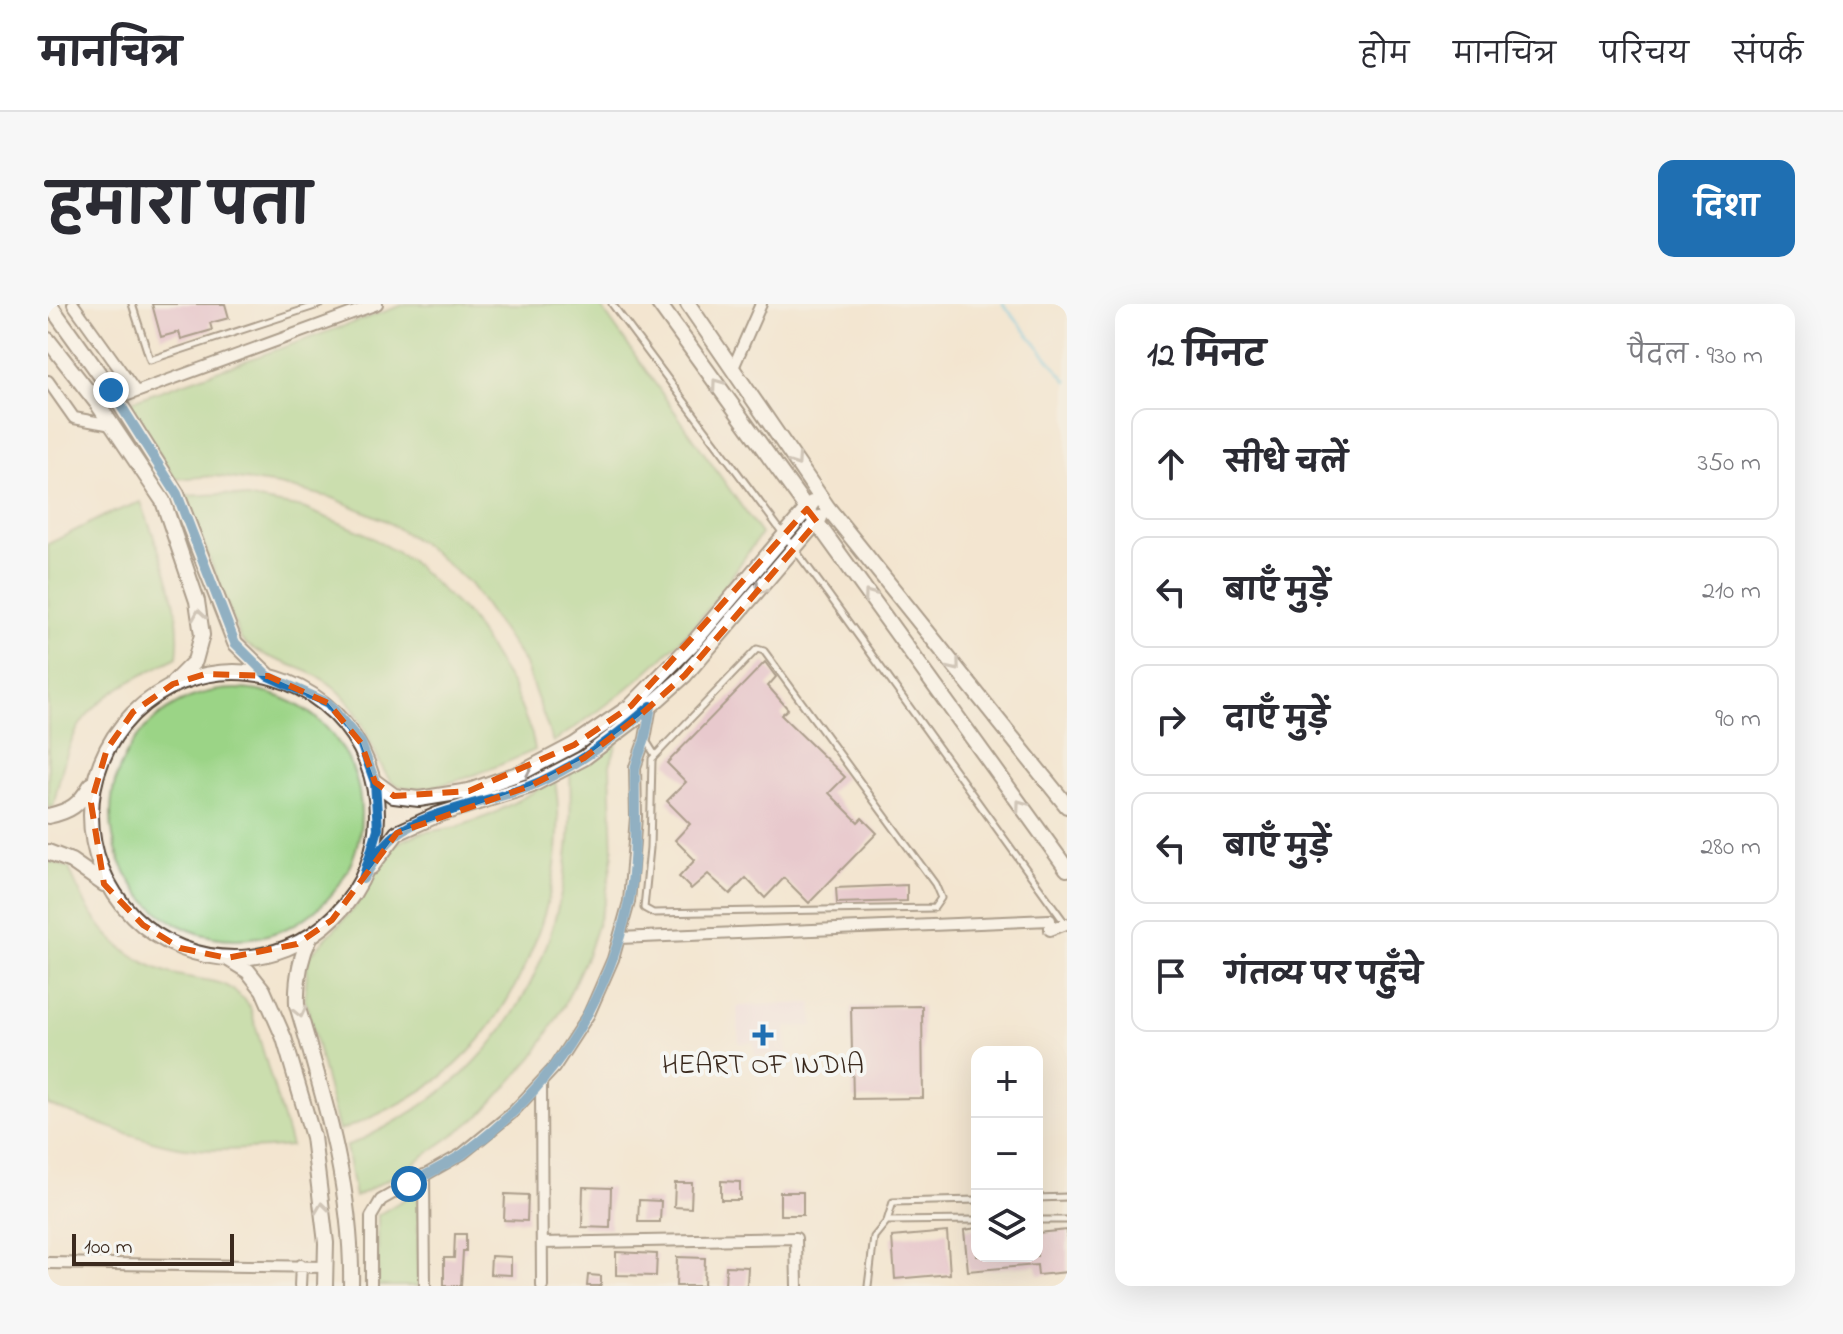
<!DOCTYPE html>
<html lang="hi">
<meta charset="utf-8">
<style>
body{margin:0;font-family:"Indie Flower","Playpen Sans Deva",sans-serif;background:#f7f7f7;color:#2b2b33}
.controls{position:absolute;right:24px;bottom:24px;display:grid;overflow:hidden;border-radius:16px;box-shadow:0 8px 32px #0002}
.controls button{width:72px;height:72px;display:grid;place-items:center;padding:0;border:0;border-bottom:2px solid #e1e1e2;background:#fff;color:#2b2b33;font:40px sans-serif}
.scale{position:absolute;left:24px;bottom:20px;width:162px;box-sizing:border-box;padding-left:8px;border:4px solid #3b2a1e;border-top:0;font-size:22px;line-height:28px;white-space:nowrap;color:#3b2a1e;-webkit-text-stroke:6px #f6f6f2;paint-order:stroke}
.stop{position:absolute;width:24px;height:24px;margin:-18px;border:6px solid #1f6fb2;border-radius:50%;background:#fff}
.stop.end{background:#1f6fb2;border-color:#fff;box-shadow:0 2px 8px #0008}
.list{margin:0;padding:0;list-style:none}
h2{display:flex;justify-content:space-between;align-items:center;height:104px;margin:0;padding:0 32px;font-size:34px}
h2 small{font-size:26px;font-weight:400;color:#7c7c81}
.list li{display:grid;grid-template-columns:52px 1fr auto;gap:24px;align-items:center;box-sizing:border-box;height:112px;margin:0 16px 16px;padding:0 16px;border:2px solid #e1e1e2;border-radius:16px}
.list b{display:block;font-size:30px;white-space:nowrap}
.list em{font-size:26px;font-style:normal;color:#7c7c81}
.icon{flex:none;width:44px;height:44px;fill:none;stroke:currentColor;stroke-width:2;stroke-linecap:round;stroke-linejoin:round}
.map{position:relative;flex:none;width:1019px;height:982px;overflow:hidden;border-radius:16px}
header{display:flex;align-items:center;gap:48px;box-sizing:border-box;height:112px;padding:0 40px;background:#fff;border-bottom:2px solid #e1e1e2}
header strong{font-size:38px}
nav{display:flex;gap:44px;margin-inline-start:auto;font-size:28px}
.intro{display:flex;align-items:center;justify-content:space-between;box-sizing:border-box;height:192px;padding:0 48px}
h1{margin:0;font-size:56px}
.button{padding:20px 36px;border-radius:16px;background:#1f6fb2;color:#fff;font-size:28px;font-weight:700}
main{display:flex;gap:48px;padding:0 48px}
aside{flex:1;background:#fff;border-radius:16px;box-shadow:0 8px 32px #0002}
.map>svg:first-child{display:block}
.built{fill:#edd0e9}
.green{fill:#9bd486;stroke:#6b7f52;stroke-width:2}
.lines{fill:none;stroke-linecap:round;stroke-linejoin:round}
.stream{stroke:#65c3e3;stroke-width:3}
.building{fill:#dba6ca}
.lane-casing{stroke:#574639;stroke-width:9}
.street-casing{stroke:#574639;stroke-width:14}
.secondary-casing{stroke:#574639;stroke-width:18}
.lane{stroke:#fff;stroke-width:5}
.street{stroke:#fff;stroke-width:10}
.secondary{stroke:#fff;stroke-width:14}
.oneway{stroke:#a79f9a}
.route{stroke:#1f6fb2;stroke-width:10}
.marked{fill:none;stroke:#df570d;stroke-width:6;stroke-dasharray:16 10;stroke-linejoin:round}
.poi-dot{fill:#1f6fb2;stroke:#f6f6f2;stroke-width:3}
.labels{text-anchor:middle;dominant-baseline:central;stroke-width:8;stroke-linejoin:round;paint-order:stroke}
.poi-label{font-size:28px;fill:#3b2a1e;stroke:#f6f6f2}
</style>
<header>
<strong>मानचित्र</strong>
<nav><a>होम</a><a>मानचित्र</a><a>परिचय</a><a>संपर्क</a></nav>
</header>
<div class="intro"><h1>हमारा पता</h1><a class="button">दिशा</a></div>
<main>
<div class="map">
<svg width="1019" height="982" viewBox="0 0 1019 982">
<rect width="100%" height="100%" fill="#f6f6f2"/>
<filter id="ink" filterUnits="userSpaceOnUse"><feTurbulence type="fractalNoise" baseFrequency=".0125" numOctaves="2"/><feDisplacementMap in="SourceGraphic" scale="16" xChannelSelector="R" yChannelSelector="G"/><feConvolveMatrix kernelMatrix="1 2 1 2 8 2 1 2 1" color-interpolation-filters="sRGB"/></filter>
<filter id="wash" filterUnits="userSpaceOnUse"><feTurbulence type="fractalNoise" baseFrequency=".006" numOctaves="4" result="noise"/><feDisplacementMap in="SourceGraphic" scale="32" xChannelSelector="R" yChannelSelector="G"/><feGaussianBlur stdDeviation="1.8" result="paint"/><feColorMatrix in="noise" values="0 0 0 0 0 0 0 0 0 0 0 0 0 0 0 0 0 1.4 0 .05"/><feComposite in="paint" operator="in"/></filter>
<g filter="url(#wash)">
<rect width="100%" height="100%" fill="#f3e5d0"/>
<path class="built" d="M764 699 765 722 738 723 739 750 707 752 706 738 691 739 689 702Z"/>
<path class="green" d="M358 0H551L713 230C696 254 680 278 663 301 619 356 563 401 505 438L476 358 422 280 379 243 336 216 285 194 231 181 167 172 127 175 78 99Z
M176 190 255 204 314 228 363 257 421 312 464 381 484 431 487 446C459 458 359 506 339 472 321 441 315 407 286 383 257 360 220 359 193 336L137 192Z
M93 198C111 249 136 299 129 353 97 370 58 386 36 415 19 437 11 477 5 503H0V240L58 211Z
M63 510a125 125 0 1 1 250 0a125 125 0 1 1-250 0Z
M571 433 562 461 565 550 557 597 540 649 516 702 486 752 433 811 352 869 307 893 298 843C341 823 393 794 426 759 501 683 527 573 522 469Z
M507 476C522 567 483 681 421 748 385 786 339 808 291 827L257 695 260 653 306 605 344 541 372 529 409 523 445 510Z
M0 556 21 564C41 616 70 654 125 670 160 679 177 671 202 703L243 842C204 845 163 849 125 842 82 833 41 815 0 801Z
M370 887V982H330V911Z"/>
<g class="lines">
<path class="stream" d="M955 0 1019 77"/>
</g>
<g id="blocks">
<path class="building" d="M104 0H177L181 14 162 19 164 26 133 35 131 28 113 33Z
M717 358 728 373 720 382 740 405 733 411 797 473 781 489 810 518 814 514 829 529 761 599 736 574 717 594 698 574 682 590 660 570 643 585 631 573 647 556 627 536 642 520 619 497 638 478 619 459Z
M859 581V597L789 599 788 584Z
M874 702 875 794 805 795 803 703Z
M673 877 692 878V896H673Z
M627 879H644L643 904 626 903Z
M535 883 563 884 562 924 534 923Z
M732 888H755V911H732Z
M457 890 480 891 479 917 456 916Z
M591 896 613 897 612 918H590Z
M929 924V952H989V929L1019 926V968L990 971 989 961 920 967 916 926Z
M899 928 902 970 847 975 844 933Z
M407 930H418V947H415L413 982H396V954H406Z
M568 948 609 950 608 972 568 971Z
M443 952 463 953V971L442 970Z
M629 953 657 954 656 982H628Z
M678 962 700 963 699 982H677Z
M540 971 553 972V982H539Z"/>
</g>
</g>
<g filter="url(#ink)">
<use href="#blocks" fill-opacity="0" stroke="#574639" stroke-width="2"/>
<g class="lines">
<defs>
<path id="lane" d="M84 0 102 56 273 0
M564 0 780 290 1017 619
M709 345 716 347 887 580 893 594 886 604 605 609 596 604 602 544 604 455Z
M597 435 607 451
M989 894 1019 893
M989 916H1019
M839 917 929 916
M820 982 826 933 839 917 845 898 929 896"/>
<path id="street" d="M25 0 88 88
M685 64 713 0
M0 77 26 114 64 121
M69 95 329 0
M571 634 1002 616V626L1018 620
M493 778 494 982
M376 871 377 982
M494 939 748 934 749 982
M0 959 277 963
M252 982 253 961
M323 982V913L333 896 414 850 464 809 506 764 541 710 565 655 581 598 588 513 587 463 597 435 603 402"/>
<path id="secondary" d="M1 0 63 86 129 190 187 339 220 371
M611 0 1019 565
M640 0 780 204 1019 502
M0 36 49 99 115 197 149 297 154 331 147 357 125 379
M43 511a143 143 0 1 1 286 0a143 143 0 1 1-286 0Z
M327 478 346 492 371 495 421 487 475 468 526 441 583 402 646 338 764 199
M0 512C23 507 31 501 43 481
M0 548 23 557 56 580
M323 563 349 529 389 511 482 482 536 454 590 413 637 371 772 214
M262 633C251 656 248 677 249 701 276 793 305 885 303 982
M179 654 200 667 215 686 236 734 265 833 278 939 277 982"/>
</defs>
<use href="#lane" class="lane-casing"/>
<use href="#street" class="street-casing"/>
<use href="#secondary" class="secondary-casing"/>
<use href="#lane" class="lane"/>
<use href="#street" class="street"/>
<use href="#secondary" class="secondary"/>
</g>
<defs><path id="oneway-chevron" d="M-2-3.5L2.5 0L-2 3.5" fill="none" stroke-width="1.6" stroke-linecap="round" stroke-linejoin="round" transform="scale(2)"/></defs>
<g class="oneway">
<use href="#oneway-chevron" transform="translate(669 80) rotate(-126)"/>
<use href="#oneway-chevron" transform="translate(748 157) rotate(56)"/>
<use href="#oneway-chevron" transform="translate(712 285) rotate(130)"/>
<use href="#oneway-chevron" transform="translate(821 291) rotate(-126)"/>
<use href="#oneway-chevron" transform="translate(151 311) rotate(-99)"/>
<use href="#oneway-chevron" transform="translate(907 362) rotate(51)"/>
<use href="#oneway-chevron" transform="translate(479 465) rotate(-25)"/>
<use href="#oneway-chevron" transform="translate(973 501) rotate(-126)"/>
<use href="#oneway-chevron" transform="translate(252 708) rotate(77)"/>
<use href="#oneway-chevron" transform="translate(274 904) rotate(-97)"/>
</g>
</g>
<g class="lines" filter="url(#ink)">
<path class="route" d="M63 86 129 190 187 339 220 372 280 399 313 439 327 478 330 525 315 575C324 560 334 542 348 531 374 509 445 497 480 483 526 465 566 434 603 402 601 414 599 426 596 438 593 447 588 457 587 467 586 511 590 558 580 601 558 702 499 790 415 850 398 861 379 870 361 880"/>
</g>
<path d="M0 0H1019V982H0ZM759 205 769 218 637 371 590 413 536 454 482 482 349 529 284 616 249 640 179 654 132 644 95 621 56 580 43 499 59 445 85 408 125 380 157 370 220 372 280 399 313 439 327 478 346 492 421 487 526 441 583 402Z" fill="#f3e5d0" fill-opacity=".55" fill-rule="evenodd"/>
<path class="marked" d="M759 205 769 218 637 371 590 413 536 454 482 482 349 529 284 616 249 640 179 654 132 644 95 621 56 580 43 499 59 445 85 408 125 380 157 370 220 372 280 399 313 439 327 478 346 492 421 487 526 441 583 402Z"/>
<path class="poi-dot" d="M711 719h8v8h8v8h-8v8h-8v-8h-8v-8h8z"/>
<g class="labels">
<g class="poi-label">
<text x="715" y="762">HEART OF INDIA</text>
</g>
</g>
</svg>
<div class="controls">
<button>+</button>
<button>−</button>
<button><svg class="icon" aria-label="layers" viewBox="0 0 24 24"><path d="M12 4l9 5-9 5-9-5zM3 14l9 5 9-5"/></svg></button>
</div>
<div class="scale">100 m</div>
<div class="stop" style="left:361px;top:880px"></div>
<div class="stop end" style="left:63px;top:86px"></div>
</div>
<aside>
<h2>12 मिनट<small>पैदल · 930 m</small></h2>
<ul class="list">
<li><svg class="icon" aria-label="ahead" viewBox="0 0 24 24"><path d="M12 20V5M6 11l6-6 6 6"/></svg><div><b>सीधे चलें</b></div><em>350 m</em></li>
<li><svg class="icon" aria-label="left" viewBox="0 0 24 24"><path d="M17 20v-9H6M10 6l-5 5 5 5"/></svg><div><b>बाएँ मुड़ें</b></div><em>210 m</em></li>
<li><svg class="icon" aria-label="right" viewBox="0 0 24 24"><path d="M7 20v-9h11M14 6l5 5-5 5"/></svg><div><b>दाएँ मुड़ें</b></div><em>90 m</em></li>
<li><svg class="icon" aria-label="left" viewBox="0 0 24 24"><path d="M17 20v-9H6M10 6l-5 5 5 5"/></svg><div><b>बाएँ मुड़ें</b></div><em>280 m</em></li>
<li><svg class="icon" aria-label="arrive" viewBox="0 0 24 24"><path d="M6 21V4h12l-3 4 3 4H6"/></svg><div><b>गंतव्य पर पहुँचे</b></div></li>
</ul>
</aside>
</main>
